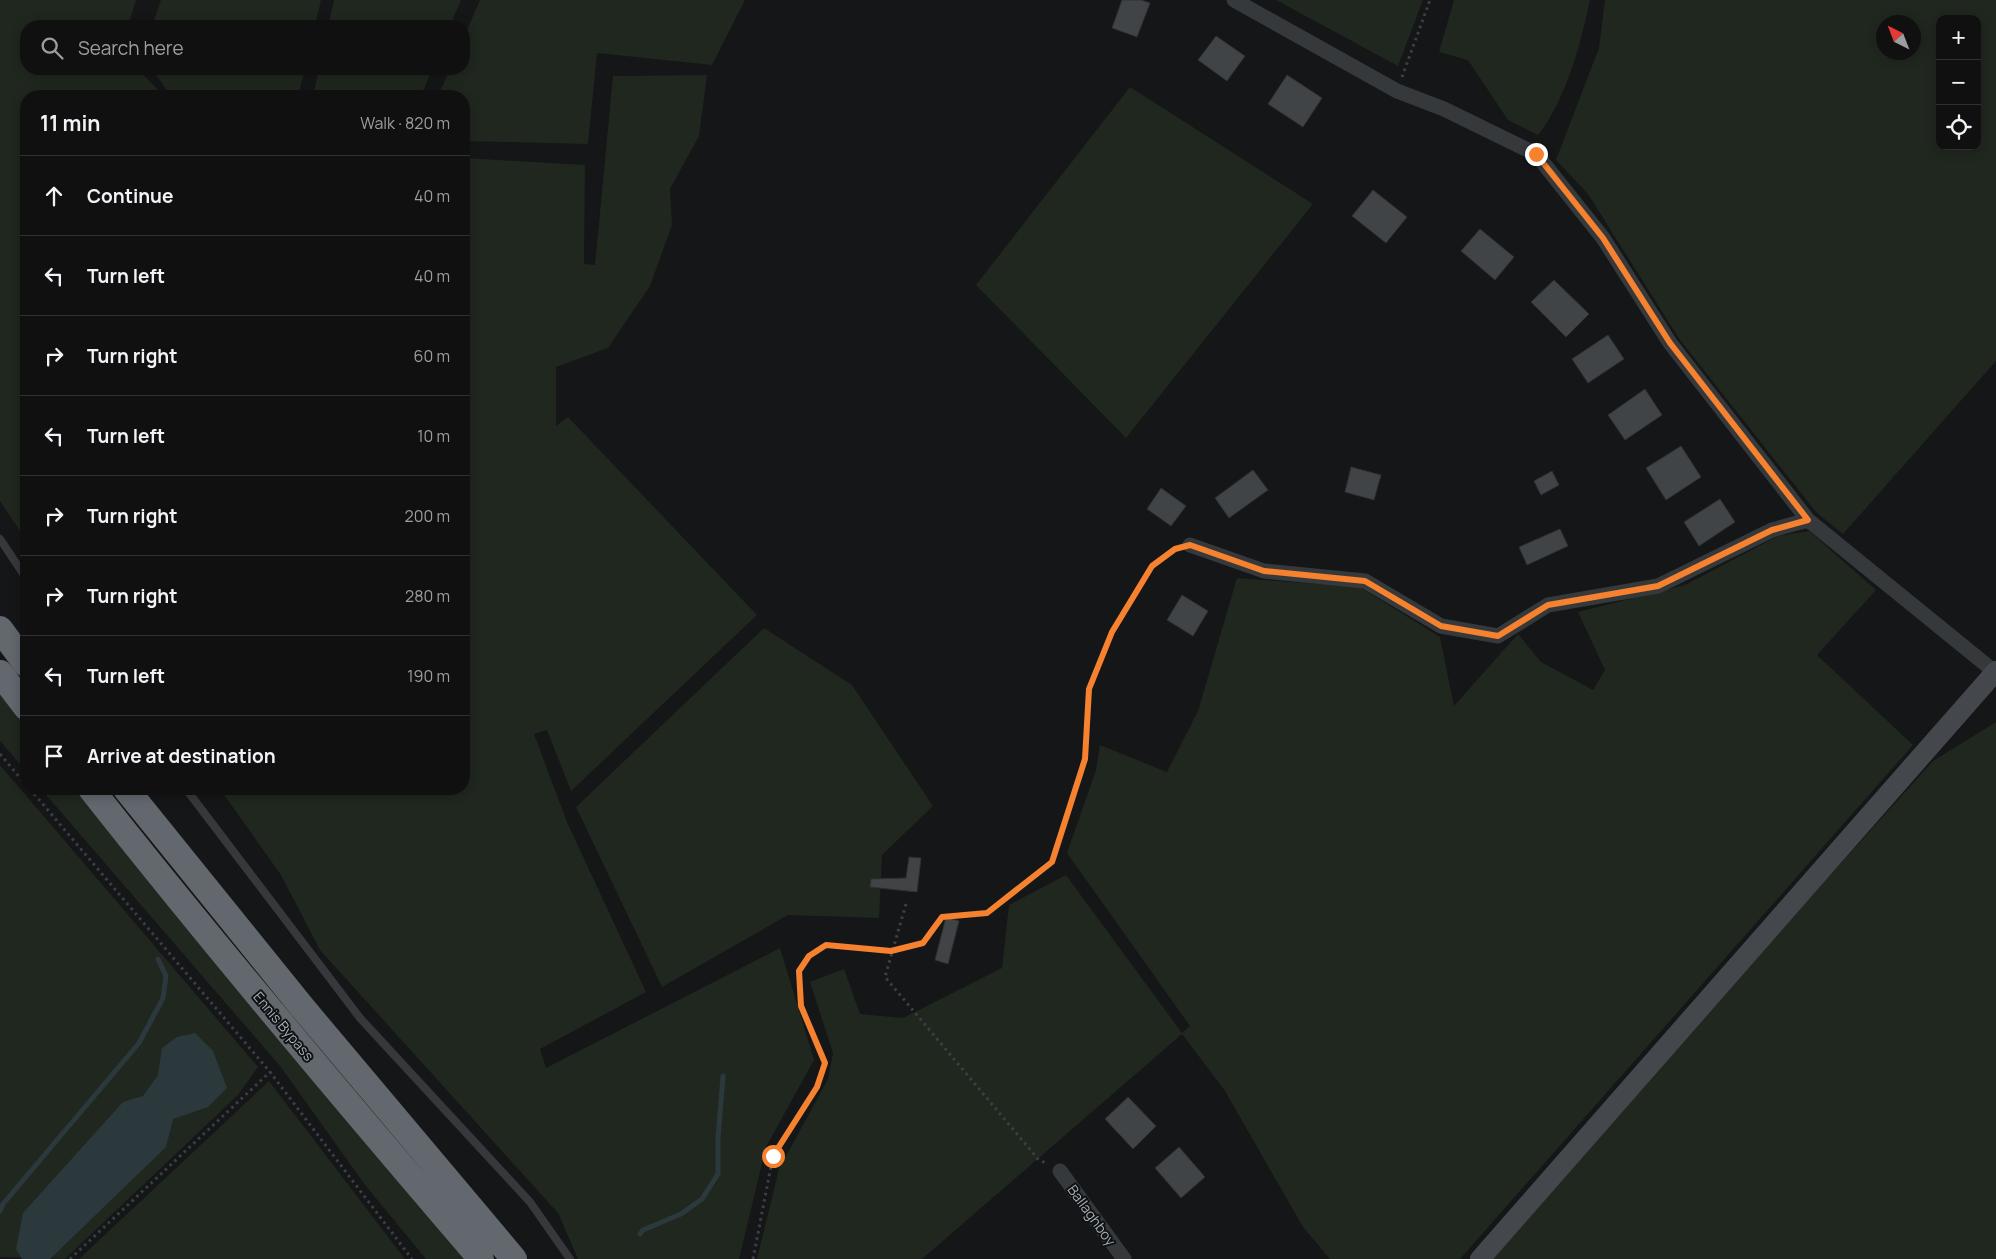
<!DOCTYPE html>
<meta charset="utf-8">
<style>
body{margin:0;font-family:Manrope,sans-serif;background:#19191a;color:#f1f3f6}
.controls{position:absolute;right:15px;top:15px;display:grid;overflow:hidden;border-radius:10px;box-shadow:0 2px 12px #0003}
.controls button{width:45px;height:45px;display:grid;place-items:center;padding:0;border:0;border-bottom:1px solid #303031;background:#101011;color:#f1f3f6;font:25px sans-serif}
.compass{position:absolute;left:1876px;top:15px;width:45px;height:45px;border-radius:50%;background:#101011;box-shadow:0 2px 12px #0003;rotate:318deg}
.stop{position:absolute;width:15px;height:15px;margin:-11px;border:4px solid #f6812f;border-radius:50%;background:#fff}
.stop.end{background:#f6812f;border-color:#fff;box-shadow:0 1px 5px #0008}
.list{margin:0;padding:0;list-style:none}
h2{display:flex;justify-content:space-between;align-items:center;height:65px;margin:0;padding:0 20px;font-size:21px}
h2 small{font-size:16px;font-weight:400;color:#9c9d9f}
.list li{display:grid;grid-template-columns:32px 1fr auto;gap:15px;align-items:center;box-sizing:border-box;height:80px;padding:0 20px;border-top:1px solid #303031}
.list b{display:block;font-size:19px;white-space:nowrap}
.list em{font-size:16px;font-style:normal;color:#9c9d9f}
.icon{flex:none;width:28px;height:28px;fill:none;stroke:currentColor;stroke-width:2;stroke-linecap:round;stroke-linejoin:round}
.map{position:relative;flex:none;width:1996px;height:1259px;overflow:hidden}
.search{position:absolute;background:#101011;box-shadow:0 2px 12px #0003;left:20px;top:20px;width:450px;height:55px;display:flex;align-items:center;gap:12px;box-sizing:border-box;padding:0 18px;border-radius:20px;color:#9c9d9f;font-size:19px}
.panel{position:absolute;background:#101011;box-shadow:0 2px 12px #0003;left:20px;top:90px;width:450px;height:705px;border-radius:20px}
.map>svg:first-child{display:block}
.green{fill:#20271f;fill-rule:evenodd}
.water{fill:#2b383c}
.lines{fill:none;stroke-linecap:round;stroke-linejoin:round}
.stream{stroke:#2b383c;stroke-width:5}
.building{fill:#414447;stroke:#2f3033}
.path{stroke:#3c4044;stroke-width:3;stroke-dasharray:2.5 4;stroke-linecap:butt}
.lane{stroke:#36393c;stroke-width:8}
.street{stroke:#36393c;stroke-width:15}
.secondary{stroke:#44484d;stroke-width:20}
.highway{stroke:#62686e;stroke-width:26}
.route{stroke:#f6812f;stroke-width:6}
.labels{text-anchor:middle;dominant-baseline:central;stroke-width:4;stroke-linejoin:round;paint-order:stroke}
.street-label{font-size:14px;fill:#a7b0b8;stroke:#101112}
</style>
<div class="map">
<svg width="1996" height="1259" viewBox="0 0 1996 1259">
<rect width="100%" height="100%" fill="#151617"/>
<path class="green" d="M0 0H136L128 26H26V69H138L164 96H26V540L0 501Z
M161 0H321L315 26H152Z
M334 0H461L450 26H328Z
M480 0H745L712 65 597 53 588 144 464 141V96H438L450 69H464V37Z
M1276 0H1423L1398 66Z
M1454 0H1590C1581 43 1566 100 1538 135L1508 120 1468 60 1439 52Z
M1605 0H1996V361L1843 534 1816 512 1680 340 1588 194 1556 160 1599 48ZM1940 19H1977V146H1940ZM1914 22V52H1884V22Z
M152 69H305L298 96H171Z
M319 69H432L421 96H313Z
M707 75 699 136 670 189 672 225 650 286 608 348 556 367V426L568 417 757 615 571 791 547 730 534 734 567 822 646 992 540 1049 546 1068 780 948 814 1060 766 1147 739 1259H578L558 1213 320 950 281 875 220 789H464V158L585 165 584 264 595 265 613 76Z
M1130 87 1313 204 1126 438 976 285Z
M1809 531 1876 590 1817 655 1913 745 1460 1259H1330L1303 1227 1225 1091 1182 1034 922 1259H757L779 1169 828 1079 833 1053 810 982 844 969 860 1014 903 1018 1002 968 1009 905 1066 875 1182 1033 1190 1026 1067 853 1096 770 1100 745 1167 772 1198 711 1237 578 1360 587 1440 637 1454 706 1518 634 1541 662 1593 690 1605 670 1578 612 1685 585 1778 536Z
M764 628 852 685 933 806 882 855 879 918 788 915 662 987 576 807Z
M0 671 26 703V771L0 741Z
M1996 722V1259H1491L1636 1091 1933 761Z
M0 765 258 1067 238 1095 65 1259 0 1257Z
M41 789H97L481 1259H426L365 1185 280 1066Z
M269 1081 405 1259H79Z"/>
<path class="water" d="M195 1033 213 1051 227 1088 208 1107 173 1119 166 1147 50 1259H22L16 1249 23 1213 123 1102 143 1096 158 1075 162 1048 177 1037Z"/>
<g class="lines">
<path class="stream" d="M0 1211 3 1204 139 1043 163 998 166 976 158 959
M640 1234 643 1230 681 1214 702 1199 718 1174V1139L723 1076"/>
</g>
<path class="building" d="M1122 0H1141L1150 3 1137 37 1112 28Z
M1216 36 1245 56 1227 81 1198 60Z
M1287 75 1322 98 1303 127 1268 104Z
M1373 190 1407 217 1386 243 1352 216Z
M1480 229 1514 257 1495 280 1461 251Z
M1554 280 1589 314 1566 337 1531 302Z
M1608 335 1624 359 1588 383 1572 359Z
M1645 389 1662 415 1625 440 1608 415Z
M1681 446 1701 477 1666 500 1646 468Z
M1351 467 1381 475 1374 500 1345 492Z
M1253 470 1268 490 1229 518 1215 498Z
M1552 471 1559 485 1541 495 1534 481Z
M1161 488 1186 506 1171 526 1147 509Z
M1720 499 1735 522 1699 546 1684 522Z
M1560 529 1568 546 1527 565 1519 547Z
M1182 595 1208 611 1193 636 1167 620Z
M909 857 921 858 917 892 870 887 871 879 906 878Z
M946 917 959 921 948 964 935 960Z
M1128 1097 1156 1126 1133 1149 1105 1119Z
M1179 1147 1205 1177 1181 1198 1155 1168Z"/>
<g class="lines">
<path class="path" d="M1402 77 1430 0
M0 754 26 785
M30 789 270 1072 412 1259
M906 904 885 977 1038 1159 1047 1164
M70 1259 270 1072
M753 1259 773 1156 817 1087 825 1063 801 1006 799 971 809 956 826 945 891 951 923 943 942 917 987 913 1052 862 1085 759 1089 689 1111 632 1152 566 1176 549"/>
<path class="lane" d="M0 539 26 578
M186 789 360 1018 530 1202 570 1259"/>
<path class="street" d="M1234 0 1397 91 1444 109 1536 154 1603 238 1670 343 1808 520 1995 672
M1190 545 1264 571 1365 581 1441 626 1498 636 1548 605 1658 586 1772 530 1808 520
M1060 1171 1124 1259"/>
<path class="secondary" d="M1480 1259 1996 671"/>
<path class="highway" d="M0 629 26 664
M0 673 26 707
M91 789C217 949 348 1104 481 1259
M126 789 302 1007 514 1259"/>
</g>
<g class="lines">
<path class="route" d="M773 1156 817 1087 825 1063 801 1006 799 971 809 956 826 945 891 951 923 943 942 917 987 913 1052 862 1085 759 1089 689 1112 632 1152 566 1175 549 1190 545 1264 571 1365 581 1441 626 1498 636 1548 605 1658 586 1772 530 1808 520 1670 343 1603 238 1536 154"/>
</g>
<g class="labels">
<g class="street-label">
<text transform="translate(284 1026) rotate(50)">Ennis Bypass</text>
<text transform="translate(1092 1215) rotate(54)">Ballaghboy</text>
</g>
</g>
</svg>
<div class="controls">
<button>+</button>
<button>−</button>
<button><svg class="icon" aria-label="locate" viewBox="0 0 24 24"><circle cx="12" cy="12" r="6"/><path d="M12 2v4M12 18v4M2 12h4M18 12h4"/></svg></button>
</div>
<svg class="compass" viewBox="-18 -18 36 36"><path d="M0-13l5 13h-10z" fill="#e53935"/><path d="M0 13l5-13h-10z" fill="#9c9d9f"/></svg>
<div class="stop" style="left:773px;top:1156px"></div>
<div class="stop end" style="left:1536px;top:154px"></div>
<div class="search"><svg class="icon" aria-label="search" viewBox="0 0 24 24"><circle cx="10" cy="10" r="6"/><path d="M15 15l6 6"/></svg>Search here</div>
<section class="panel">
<h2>11 min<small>Walk · 820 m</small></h2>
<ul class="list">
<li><svg class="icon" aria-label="ahead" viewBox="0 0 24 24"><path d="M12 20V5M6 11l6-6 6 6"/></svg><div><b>Continue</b></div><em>40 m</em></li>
<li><svg class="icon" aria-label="left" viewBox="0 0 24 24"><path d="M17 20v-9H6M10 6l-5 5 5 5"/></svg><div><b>Turn left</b></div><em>40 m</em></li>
<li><svg class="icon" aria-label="right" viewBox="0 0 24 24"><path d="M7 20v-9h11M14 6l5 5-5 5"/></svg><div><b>Turn right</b></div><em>60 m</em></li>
<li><svg class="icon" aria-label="left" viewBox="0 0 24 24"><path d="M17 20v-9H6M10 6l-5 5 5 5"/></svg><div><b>Turn left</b></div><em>10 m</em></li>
<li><svg class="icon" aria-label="right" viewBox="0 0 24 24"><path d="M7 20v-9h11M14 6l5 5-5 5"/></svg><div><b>Turn right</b></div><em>200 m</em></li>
<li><svg class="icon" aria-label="right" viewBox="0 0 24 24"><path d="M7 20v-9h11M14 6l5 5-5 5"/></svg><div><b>Turn right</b></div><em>280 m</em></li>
<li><svg class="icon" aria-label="left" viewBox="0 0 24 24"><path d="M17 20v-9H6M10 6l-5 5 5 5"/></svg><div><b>Turn left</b></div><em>190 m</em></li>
<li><svg class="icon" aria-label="arrive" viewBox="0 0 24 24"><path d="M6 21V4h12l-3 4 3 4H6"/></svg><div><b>Arrive at destination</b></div></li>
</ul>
</section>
</div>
